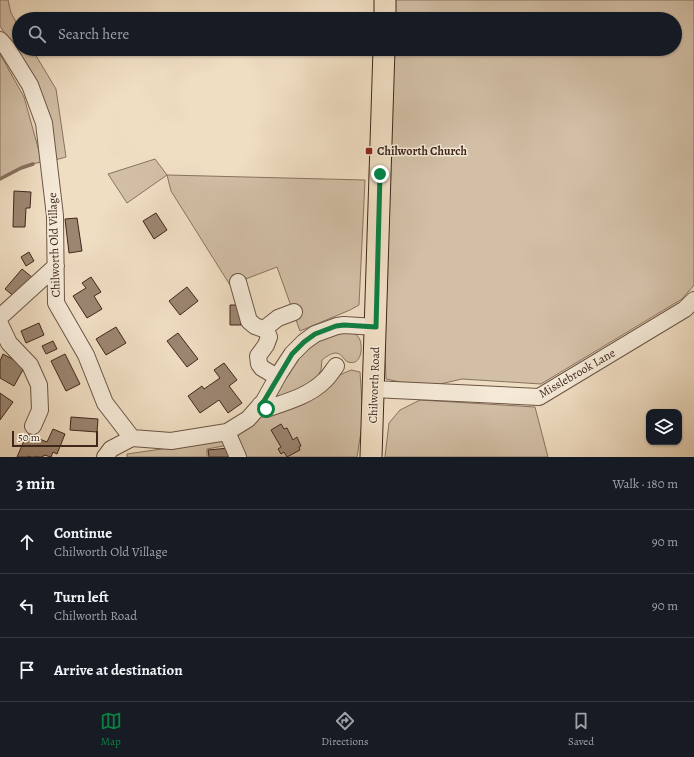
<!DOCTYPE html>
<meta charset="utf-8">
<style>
body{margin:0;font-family:Alegreya,serif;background:#20242c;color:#f1f3f6}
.controls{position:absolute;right:12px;bottom:12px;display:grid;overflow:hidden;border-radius:8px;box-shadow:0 1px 3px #0004}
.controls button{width:36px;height:36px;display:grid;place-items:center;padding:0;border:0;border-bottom:1px solid #363941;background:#171b24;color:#f1f3f6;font:20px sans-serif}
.scale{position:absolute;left:12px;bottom:10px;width:86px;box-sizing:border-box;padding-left:4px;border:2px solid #40271b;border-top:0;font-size:11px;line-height:14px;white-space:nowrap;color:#40271b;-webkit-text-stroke:3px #f5ead8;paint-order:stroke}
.stop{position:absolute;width:12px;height:12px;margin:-9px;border:3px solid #0b8043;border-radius:50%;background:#fff}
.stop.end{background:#0b8043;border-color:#fff;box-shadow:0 1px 4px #0008}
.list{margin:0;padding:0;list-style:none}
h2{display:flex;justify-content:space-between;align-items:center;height:52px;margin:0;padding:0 16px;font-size:17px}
h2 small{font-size:13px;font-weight:400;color:#9ea1a6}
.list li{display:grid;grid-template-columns:26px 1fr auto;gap:12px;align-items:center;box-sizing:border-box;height:64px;padding:0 16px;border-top:1px solid #363941}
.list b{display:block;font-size:15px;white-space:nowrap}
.list p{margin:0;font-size:13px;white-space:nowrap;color:#9ea1a6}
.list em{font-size:13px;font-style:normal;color:#9ea1a6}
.icon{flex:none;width:22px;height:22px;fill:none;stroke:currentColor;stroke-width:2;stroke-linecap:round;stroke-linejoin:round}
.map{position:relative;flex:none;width:694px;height:457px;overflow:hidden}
.search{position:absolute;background:#171b24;box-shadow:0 1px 3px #0004;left:12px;right:12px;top:12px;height:44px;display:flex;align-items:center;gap:10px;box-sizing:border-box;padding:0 14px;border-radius:22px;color:#9ea1a6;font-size:15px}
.sheet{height:244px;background:#171b24}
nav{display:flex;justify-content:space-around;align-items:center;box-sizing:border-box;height:56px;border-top:1px solid #363941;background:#171b24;font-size:11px;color:#9ea1a6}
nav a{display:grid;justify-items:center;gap:2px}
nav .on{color:#0b8043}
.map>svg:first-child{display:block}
.green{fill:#d2bfa6;stroke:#897360}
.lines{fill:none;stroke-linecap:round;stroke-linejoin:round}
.stream{stroke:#86705e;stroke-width:3.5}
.building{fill:#9c8672;stroke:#40271b}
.minor-casing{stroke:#6c5545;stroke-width:18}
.major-casing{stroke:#40271b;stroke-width:23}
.minor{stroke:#f5ead8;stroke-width:16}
.major{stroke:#f0dec3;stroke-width:21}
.route{stroke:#0b8043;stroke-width:5}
.poi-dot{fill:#8f2418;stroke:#f5ead8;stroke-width:1.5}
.labels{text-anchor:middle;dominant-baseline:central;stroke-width:3;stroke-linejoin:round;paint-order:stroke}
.poi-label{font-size:12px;font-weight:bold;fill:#40271b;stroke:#f5ead8;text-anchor:start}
.street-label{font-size:12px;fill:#40271b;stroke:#f5ead8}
</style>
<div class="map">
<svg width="694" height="457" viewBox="0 0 694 457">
<rect width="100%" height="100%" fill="#f0dec3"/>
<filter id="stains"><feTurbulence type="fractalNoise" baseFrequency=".005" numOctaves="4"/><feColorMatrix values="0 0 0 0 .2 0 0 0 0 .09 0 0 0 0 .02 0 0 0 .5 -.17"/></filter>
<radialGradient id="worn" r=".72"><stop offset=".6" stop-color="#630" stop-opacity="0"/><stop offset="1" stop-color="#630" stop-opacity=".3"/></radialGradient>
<path class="green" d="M0 0H8L11 13 19 27V49H32L56 89 66 157 55 160 29 72 0 26Z
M394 0H694V285L682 299 541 384 462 379 436 385 409 384 386 379 382 277 393 49H675V19H393Z
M0 54 24 97 42 162 26 165 0 179Z
M155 159 167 175 365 180 359 305 350 310 300 331 277 267 230 285 171 191 167 175 127 203 108 174Z
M354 332C356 335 359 337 360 340 363 349 361 366 348 362 343 360 343 354 336 353 331 353 326 357 322 360L321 370 317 377 310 384 285 396H276L275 392 291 361 322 333Z
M351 370 360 372 363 419 357 457H243L237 441 238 435 251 422 333 378Z
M420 400 535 407 548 457H385L389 423 400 410Z
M223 437 229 445 207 449V457H127V454L189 445Z"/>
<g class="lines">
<path class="stream" d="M0 179 21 168 33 164"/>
</g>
<path class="building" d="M14 191 31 192 30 208H26L25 227H13Z
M156 213 167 230 154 239 143 221Z
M77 218 82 251 69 253 65 219Z
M29 252 34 261 26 266 21 257Z
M22 269 33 278 16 298 5 289Z
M91 277 101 292 94 296 102 309 87 318 73 296 86 288 82 283Z
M187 287 198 301 180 315 169 301Z
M230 305H240L241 325H230Z
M39 323 44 335 26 343 21 331Z
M116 327 126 343 106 355 96 339Z
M178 333 198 359 187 367 167 341Z
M53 341 57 349 46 354 42 346Z
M3 354 25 366 14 386 0 378V361Z
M65 354 80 384 66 391 51 361Z
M224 363 237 380 229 386 242 403 228 413 219 400 200 413 188 396 202 386 204 389 220 378 214 370Z
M0 393 13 402 0 420Z
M71 417 98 419 97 432 70 430Z
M281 424 284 429 287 428 293 440 297 437 301 446 299 447 300 450 287 457 284 452 281 454 278 449 281 447 271 430Z
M53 429 65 434 57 454 53 452 51 457 44 455 43 457H39L36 456 35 457H31L28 456V457H17L27 434 47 442Z
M229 448 230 457H209L208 450Z"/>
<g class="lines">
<defs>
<path id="minor" d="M0 40 7 48 30 85 44 123 55 216 56 303 86 355 105 403 132 438 171 441 227 432 248 419 264 401 279 374 292 354 304 342 315 334 337 326 344 325 376 327
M238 282 249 321 255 326 266 330 269 337 266 345 258 356 259 364 262 368 277 377
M0 317 56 266
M0 324 9 343 30 365 39 385 40 410 33 426
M264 329 278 318 294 312
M373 389 539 397 685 309 694 300
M260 405 263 408 266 409C286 402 309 396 324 381 329 377 332 371 336 366
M227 432 238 457
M105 457 111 449 132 438"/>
<path id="major" d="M385 19V0
M371 457 384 49"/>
</defs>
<use href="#minor" class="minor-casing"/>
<use href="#major" class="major-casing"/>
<use href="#minor" class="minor"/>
<use href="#major" class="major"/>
</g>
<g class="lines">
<path class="route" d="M266 409 263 408 260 405 264 401 292 354 304 342 315 334 336 326 344 325 376 327 380 174"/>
</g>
<rect class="poi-dot" x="365" y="147" width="8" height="8" rx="2"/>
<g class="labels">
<g class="poi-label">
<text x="377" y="151">Chilworth Church</text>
</g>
<g class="street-label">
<text transform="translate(54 245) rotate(-92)">Chilworth Old Village</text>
<text transform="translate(577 373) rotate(-30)">Misslebrook Lane</text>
<text transform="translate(374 385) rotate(-88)">Chilworth Road</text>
</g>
</g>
<rect width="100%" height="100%" filter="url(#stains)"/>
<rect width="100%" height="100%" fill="url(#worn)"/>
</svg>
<div class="controls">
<button><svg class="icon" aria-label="layers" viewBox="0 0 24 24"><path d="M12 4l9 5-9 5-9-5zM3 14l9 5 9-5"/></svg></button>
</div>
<div class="scale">50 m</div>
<div class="stop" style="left:266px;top:409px"></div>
<div class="stop end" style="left:380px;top:174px"></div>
<div class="search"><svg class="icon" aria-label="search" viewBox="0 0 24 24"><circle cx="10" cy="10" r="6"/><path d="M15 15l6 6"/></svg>Search here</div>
</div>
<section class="sheet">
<h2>3 min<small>Walk · 180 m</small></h2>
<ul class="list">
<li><svg class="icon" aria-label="ahead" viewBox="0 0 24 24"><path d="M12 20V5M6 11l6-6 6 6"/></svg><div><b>Continue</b><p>Chilworth Old Village</p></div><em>90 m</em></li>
<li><svg class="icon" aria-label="left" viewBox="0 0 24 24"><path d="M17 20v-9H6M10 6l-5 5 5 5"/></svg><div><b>Turn left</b><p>Chilworth Road</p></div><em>90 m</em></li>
<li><svg class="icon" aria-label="arrive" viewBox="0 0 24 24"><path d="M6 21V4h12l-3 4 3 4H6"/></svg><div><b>Arrive at destination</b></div></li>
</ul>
</section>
<nav>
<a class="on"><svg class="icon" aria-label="map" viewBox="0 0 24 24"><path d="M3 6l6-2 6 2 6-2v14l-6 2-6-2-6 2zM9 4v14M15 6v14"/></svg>Map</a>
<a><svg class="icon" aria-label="directions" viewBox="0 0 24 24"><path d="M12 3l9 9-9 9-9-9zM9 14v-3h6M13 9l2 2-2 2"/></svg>Directions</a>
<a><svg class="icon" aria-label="saved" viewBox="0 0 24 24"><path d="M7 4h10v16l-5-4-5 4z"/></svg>Saved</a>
</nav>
